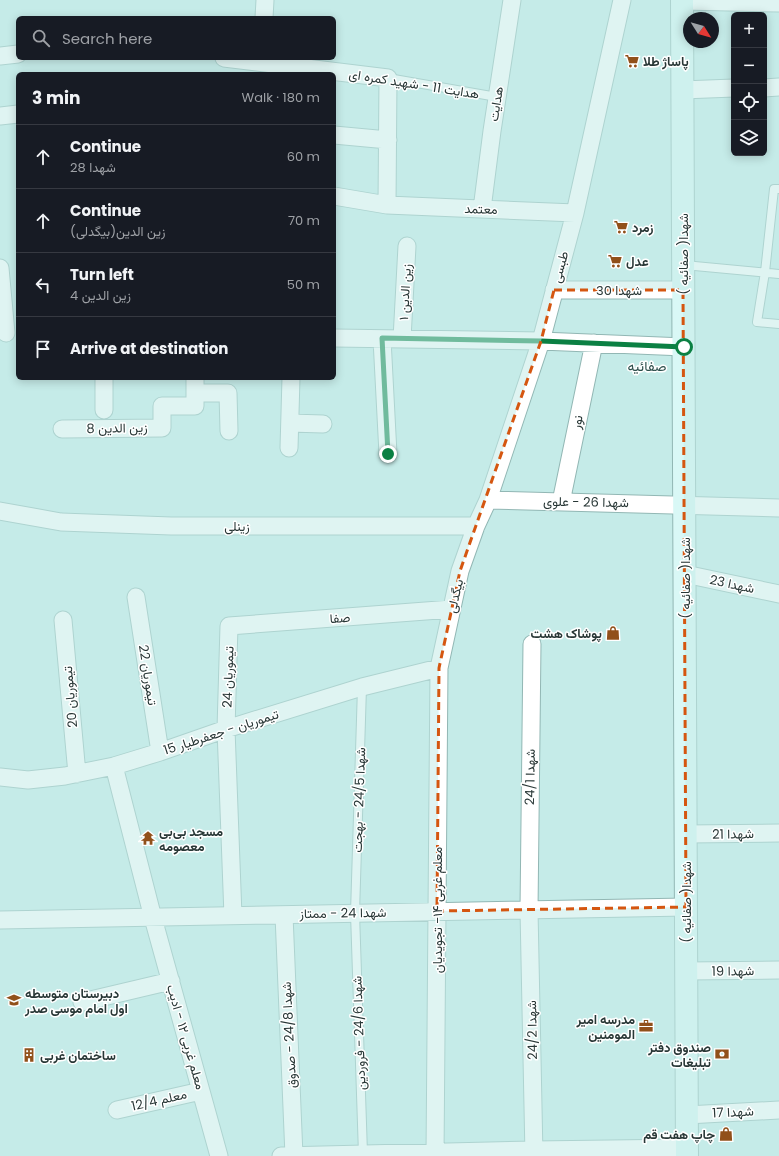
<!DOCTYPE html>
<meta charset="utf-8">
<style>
body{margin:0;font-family:Poppins,Vazirmatn,sans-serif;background:#20242c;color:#f1f3f6}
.controls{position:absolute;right:12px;top:12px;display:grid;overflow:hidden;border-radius:6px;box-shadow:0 2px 10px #0003}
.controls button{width:36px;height:36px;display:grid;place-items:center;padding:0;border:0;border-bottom:1px solid #363941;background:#171b24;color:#f1f3f6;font:20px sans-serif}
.compass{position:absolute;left:683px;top:12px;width:36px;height:36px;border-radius:50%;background:#171b24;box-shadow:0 2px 10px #0003;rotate:127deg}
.stop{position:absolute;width:12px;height:12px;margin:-9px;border:3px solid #0b8043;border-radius:50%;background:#fff}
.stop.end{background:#0b8043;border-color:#fff;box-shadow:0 1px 4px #0008}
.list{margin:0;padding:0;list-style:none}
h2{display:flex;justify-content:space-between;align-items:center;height:52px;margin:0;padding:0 16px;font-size:17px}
h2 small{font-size:13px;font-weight:400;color:#9ea1a6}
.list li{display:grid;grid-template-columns:26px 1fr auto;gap:12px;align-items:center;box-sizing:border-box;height:64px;padding:0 16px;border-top:1px solid #363941}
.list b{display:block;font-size:15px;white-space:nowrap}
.list p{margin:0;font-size:13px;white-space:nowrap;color:#9ea1a6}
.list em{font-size:13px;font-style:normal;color:#9ea1a6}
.icon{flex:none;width:22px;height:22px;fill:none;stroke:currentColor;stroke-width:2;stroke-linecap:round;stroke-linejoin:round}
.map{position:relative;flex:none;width:779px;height:1156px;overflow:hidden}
.search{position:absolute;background:#171b24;box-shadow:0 2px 10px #0003;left:16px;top:16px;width:320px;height:44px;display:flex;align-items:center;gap:10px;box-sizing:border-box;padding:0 14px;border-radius:6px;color:#9ea1a6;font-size:15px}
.panel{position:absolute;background:#171b24;box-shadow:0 2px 10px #0003;left:16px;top:72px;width:320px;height:308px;border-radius:6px}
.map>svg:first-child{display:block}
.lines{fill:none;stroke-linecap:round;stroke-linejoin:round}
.lane-casing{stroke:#92b7b4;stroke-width:10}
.street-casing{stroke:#92b7b4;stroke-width:19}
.secondary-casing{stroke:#92b7b4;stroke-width:24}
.lane{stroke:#fff;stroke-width:8}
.street{stroke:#fff;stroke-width:17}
.secondary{stroke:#d9f8f6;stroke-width:22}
.route{stroke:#0b8043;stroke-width:5}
.marked{fill:none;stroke:#d55610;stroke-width:3;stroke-dasharray:8 5;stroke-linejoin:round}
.labels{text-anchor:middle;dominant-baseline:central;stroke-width:3;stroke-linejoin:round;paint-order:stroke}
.poi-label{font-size:13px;font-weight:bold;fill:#283736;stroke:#fff;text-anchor:start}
.street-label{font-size:13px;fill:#283736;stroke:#fff}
.neighbourhood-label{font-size:14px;fill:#2c4e4b;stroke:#fff}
</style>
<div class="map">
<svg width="779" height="1156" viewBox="0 0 779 1156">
<rect width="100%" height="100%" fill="#c5ebe8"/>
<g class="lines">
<defs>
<path id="lane" d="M388 78 497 97
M779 189H774L765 272 757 322 779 324
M684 265 779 274
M362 687 355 913 363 1154"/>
<path id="street" d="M682 1 779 3
M264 18 265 0
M0 56 18 54
M224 58 388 78 387 205
M764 88 779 87
M682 90 734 88
M0 116 18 114
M334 135 388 140
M334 196 387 205 575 213
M482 209 492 131 512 0
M0 268 6 333
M554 290H683
M334 338 541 341 684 347
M382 339 388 454
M402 339 407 246
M195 393H228L229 431
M104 410V378
M290 423 323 424
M62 429 162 428V406H195V378
M289 448 291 378
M488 500 779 508
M561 502 594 343
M0 511 61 522 171 526H476
M685 574 779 594
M136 597 160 752
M63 620 77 774
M532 644 529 910 534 1156
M114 766 153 918 219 1156
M0 777 28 780 65 776 114 766 160 752 226 729 362 687 439 668
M686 834 779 833
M284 915 294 1156
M233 916 226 729 229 626 452 609
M0 920 686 907
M686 971 779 970
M82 1002 171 981
M117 1110 201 1091
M687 1115 779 1110
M281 1156 534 1150 687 1148
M435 1156 439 668 460 571 476 526 488 500 541 341 575 213 622 0"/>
<path id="secondary" d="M682 0 687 1156"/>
</defs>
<use href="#lane" class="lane-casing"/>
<use href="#street" class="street-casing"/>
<use href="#secondary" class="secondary-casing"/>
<use href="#lane" class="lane"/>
<use href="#street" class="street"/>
<use href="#secondary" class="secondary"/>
</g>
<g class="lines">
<path class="route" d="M388 454 382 338 541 341 684 347"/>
</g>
<path d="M0 0H779V1156H0ZM554 290H683L686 907 437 911 439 668 460 571 541 341Z" fill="#c5ebe8" fill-opacity=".55" fill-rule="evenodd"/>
<path class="marked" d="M554 290H683L686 907 437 911 439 668 460 571 541 341Z"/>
<defs>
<symbol id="supermarket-bare" viewBox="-9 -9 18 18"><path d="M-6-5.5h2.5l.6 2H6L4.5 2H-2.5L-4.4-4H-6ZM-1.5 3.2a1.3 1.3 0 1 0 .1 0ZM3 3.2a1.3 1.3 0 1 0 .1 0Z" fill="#91501a" stroke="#fff" stroke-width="2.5" paint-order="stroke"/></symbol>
<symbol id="shop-bare" viewBox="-9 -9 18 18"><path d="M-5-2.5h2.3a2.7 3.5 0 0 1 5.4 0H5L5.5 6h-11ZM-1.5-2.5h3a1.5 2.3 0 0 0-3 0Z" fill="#91501a" stroke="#fff" stroke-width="2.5" paint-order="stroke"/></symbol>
<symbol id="temple-bare" viewBox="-9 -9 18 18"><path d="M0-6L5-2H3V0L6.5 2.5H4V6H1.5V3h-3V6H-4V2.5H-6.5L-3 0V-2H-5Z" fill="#91501a" stroke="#fff" stroke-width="2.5" paint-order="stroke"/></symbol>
<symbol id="school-bare" viewBox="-9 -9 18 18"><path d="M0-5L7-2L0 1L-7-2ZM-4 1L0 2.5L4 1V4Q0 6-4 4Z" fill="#91501a" stroke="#fff" stroke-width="2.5" paint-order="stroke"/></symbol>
<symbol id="office-bare" viewBox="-9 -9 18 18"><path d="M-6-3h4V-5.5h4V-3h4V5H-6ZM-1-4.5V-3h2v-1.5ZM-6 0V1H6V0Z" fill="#91501a" stroke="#fff" stroke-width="2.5" paint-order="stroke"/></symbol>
<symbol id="bank-bare" viewBox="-9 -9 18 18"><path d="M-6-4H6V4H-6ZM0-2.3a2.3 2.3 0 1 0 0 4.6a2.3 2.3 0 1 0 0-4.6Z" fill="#91501a" stroke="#fff" stroke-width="2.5" paint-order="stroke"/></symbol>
<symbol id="building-bare" viewBox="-9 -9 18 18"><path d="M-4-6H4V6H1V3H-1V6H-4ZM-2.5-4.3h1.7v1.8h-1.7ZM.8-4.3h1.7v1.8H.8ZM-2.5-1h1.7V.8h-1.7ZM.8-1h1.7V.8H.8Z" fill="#91501a" stroke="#fff" stroke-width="2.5" paint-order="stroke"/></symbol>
</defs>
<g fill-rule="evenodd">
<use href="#supermarket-bare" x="622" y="51" width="20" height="20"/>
<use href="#supermarket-bare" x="611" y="217" width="20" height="20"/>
<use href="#supermarket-bare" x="605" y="251" width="20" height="20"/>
<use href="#shop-bare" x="603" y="623" width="20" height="20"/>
<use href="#temple-bare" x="138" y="828" width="20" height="20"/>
<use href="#school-bare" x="4" y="990" width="20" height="20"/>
<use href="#office-bare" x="636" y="1016" width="20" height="20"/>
<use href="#bank-bare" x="712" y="1044" width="20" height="20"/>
<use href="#building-bare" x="19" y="1045" width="20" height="20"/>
<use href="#shop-bare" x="716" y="1124" width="20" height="20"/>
</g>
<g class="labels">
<g class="poi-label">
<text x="643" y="61">پاساژ طلا</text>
<text x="632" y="227">زمرد</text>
<text x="626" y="261">عدل</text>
<text x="602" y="633" text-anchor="end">پوشاک هشت</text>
<text x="159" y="831">مسجد بی‌بی<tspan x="159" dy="15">معصومه</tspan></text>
<text x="25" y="993">دبیرستان متوسطه<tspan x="25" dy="15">اول امام موسی صدر</tspan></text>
<text x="635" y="1019" text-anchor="end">مدرسه امیر<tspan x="635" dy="15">المومنین</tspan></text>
<text x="711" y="1047" text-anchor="end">صندوق دفتر<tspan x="711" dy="15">تبلیغات</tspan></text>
<text x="40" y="1055">ساختمان غربی</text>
<text x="715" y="1134" text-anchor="end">چاپ هفت قم</text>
</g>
<g class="street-label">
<text transform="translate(414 84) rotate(9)">هدایت 11 - شهید کمره ای</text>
<text transform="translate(496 104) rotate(-81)">هدایت</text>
<text transform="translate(481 209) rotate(2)">معتمد</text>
<text transform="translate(683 254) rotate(-90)">شهدا( صفائیه )</text>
<text transform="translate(560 267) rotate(-75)">طبسی</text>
<text x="619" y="290">شهدا 30</text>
<text transform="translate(405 292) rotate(-87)">زین الدین ۱</text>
<text transform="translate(577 422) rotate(-79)">نور</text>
<text transform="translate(117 428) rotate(-1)">زین الدین 8</text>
<text transform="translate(586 502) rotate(1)">شهدا 26 - علوی</text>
<text x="237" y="526">زینلی</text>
<text transform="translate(685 578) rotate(-90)">شهدا( صفائیه )</text>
<text transform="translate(732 584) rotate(12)">شهدا 23</text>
<text transform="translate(455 596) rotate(-77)">بیگدلی</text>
<text transform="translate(340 618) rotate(-4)">صفا</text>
<text transform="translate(148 675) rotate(81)">تیموریان 22</text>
<text transform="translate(228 677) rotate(-88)">تیموریان 24</text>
<text transform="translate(70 697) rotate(-95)">تیموریان 20</text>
<text transform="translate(221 732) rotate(-18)">تیموریان - جعفرطیار 15</text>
<text transform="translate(530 777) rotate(-89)">شهدا 24/1</text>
<text transform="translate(359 800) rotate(-88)">شهدا 24/5 - بهجت</text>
<text transform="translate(733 834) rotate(-1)">شهدا 21</text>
<text transform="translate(686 902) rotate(-90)">شهدا( صفائیه )</text>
<text transform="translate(437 910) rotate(-90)">معلم غربی ۱۴- تجویدیان</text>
<text transform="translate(343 913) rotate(-1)">شهدا 24 - ممتاز</text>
<text transform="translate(733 971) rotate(-1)">شهدا 19</text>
<text transform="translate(532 1030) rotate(-91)">شهدا 24/2</text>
<text transform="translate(359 1033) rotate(-92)">شهدا 24/6 - فروردین</text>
<text transform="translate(289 1035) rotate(-93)">شهدا 24/8 - صدوق</text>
<text transform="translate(186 1037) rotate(74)">معلم غربی ۱۲ - ادیب</text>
<text transform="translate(159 1100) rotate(-13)">معلم 12/4</text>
<text transform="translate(733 1112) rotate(-3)">شهدا 17</text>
</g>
<g class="neighbourhood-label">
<text x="647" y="366">صفائیه</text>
</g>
</g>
</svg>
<div class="controls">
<button>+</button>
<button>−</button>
<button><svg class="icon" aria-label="locate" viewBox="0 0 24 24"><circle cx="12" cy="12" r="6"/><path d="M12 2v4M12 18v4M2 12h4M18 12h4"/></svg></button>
<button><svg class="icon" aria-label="layers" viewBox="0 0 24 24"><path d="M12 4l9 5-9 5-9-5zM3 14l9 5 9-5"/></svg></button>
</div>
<svg class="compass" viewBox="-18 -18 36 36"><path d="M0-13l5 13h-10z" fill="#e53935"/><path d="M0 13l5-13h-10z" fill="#9ea1a6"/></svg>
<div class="stop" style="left:684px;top:347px"></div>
<div class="stop end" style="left:388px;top:454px"></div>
<div class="search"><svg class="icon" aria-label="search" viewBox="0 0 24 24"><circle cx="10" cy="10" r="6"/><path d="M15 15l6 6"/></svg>Search here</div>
<section class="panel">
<h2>3 min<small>Walk · 180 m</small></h2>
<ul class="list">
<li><svg class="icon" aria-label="ahead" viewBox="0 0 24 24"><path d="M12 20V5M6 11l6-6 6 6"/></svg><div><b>Continue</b><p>شهدا 28</p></div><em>60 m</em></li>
<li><svg class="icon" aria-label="ahead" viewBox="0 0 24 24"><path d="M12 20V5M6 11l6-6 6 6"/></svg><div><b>Continue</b><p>زین الدین(بیگدلی)</p></div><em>70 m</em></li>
<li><svg class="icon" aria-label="left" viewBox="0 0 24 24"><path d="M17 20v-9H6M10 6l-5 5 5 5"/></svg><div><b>Turn left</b><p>زین الدین 4</p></div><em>50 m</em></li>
<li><svg class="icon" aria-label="arrive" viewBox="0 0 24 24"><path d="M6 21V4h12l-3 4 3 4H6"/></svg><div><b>Arrive at destination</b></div></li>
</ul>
</section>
</div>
